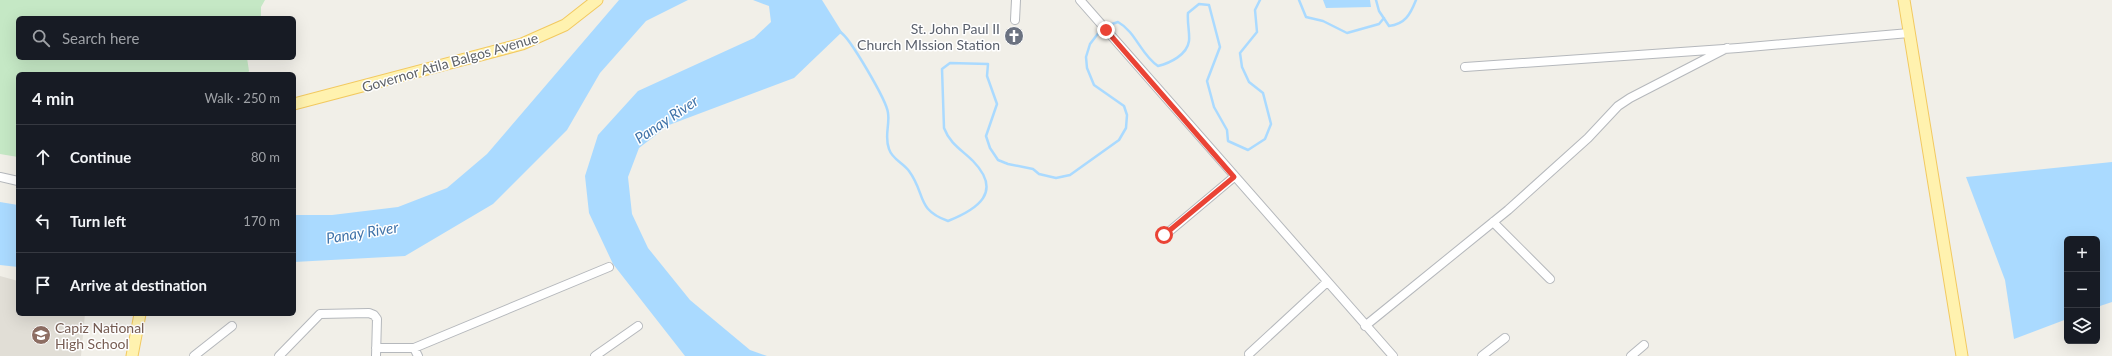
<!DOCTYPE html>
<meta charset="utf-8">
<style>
body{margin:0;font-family:Lato,sans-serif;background:#20242c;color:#f1f3f6}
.controls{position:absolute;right:12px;bottom:12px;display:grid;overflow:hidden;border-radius:6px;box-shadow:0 4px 16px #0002}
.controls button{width:36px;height:36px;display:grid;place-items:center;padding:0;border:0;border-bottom:1px solid #363941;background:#171b24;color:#f1f3f6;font:20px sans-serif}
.stop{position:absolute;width:12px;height:12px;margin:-9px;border:3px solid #ea4335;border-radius:50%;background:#fff}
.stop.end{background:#ea4335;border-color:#fff;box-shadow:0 1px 4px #0008}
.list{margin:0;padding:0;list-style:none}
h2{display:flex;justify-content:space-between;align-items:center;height:52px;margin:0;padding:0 16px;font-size:17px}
h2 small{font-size:13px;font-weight:400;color:#9ea1a6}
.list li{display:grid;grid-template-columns:26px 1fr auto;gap:12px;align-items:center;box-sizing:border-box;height:64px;padding:0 16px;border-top:1px solid #363941}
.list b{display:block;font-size:15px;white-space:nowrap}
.list em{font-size:13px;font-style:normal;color:#9ea1a6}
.icon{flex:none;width:22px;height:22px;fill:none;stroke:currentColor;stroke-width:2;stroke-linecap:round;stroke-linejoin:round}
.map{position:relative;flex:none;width:2112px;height:356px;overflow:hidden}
.search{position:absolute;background:#171b24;box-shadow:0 4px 16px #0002;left:16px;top:16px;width:280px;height:44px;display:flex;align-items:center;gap:10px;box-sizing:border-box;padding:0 14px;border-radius:6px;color:#9ea1a6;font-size:15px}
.panel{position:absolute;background:#171b24;box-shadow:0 4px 16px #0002;left:16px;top:72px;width:280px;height:244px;border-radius:6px}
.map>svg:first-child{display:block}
.education{fill:#e1ded6}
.green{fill:#c5e8c5}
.water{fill:#aadaff}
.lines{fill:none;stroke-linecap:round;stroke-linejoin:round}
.stream{stroke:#aadaff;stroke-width:2.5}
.minor-casing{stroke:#b5b8bc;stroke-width:10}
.major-casing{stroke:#f2c960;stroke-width:13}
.minor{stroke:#fff;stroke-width:8}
.major{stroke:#fff2af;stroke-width:11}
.route{stroke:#ea4335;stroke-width:5}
.labels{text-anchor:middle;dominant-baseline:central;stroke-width:3;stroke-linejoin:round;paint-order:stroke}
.worship-label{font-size:14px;fill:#5b616d;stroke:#fff;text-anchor:end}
.street-label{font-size:14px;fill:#5f6368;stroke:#fff}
.education-label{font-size:14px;fill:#785e54;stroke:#fff;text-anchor:start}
.water-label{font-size:15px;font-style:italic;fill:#4174aa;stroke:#fff}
</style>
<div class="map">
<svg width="2112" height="356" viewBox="0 0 2112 356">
<rect width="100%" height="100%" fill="#f1efe8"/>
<path class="education" d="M0 276 18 281V314H85L81 356H0Z"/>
<path class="green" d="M0 0H265L261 7V16L254 18H18V58H247L249 71 247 74H18V157L0 154Z"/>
<path class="water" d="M619 0H688L646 21 600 73 567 130 493 204 405 256 294 262V215H332L398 207 447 188 487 154Z
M753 0H822L842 32 794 78 669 125 639 148 628 177 632 214 648 248 690 300 750 350 767 356H685L613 264 589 213 585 176 598 135 638 91 754 38 771 22 769 6Z
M1323 0H1370L1371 7 1326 8Z
M2112 162V302L2097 307V239H2067V319L2014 339 2005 280 1966 177Z
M0 202 18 205V267L0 265Z"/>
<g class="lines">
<path class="stream" d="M1299 0 1306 17 1323 21 1347 33 1379 24 1384 18
M1376 0 1379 11 1389 26C1405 24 1410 15 1416 0
M840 32C849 36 887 101 888 113 890 125 884 136 889 149 892 159 903 163 909 171 926 194 916 210 948 221 978 209 1003 192 973 161 962 150 950 144 944 128L942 69 950 63 988 64 987 76 997 104 986 136 990 148 998 160 1008 164 1033 169 1039 174 1056 178 1070 175 1119 140 1126 128 1127 115 1124 106 1094 85 1087 68 1086 57 1090 44 1103 27 1118 22C1136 32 1141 55 1158 66 1170 63 1187 55 1189 41 1190 34 1187 22 1188 13L1199 4 1209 5 1220 47 1207 81 1214 107 1227 130 1228 141 1248 150 1265 139 1271 124 1263 93 1249 82 1242 67 1240 53 1257 32 1255 10 1260 0"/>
<defs>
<path id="minor" d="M1080 0 1393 356
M1015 20 1016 0
M1465 67 1738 48 1909 33
M0 177 18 181
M1493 222 1550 279
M1165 235 1234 177
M1365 326 1508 210 1588 138 1618 106 1630 98 1727 48
M376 348H414L609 267
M414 348 418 356
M1249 354 1327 282
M194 356 232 326
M279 356 320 314 369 313 374 315 377 319 376 356
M595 356 638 326
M1482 356 1505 338
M1631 356 1644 345"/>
<path id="major" d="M1904 0 1962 356
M294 104 522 44 565 25 597 0
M132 356 140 314"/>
</defs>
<use href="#minor" class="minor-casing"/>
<use href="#major" class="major-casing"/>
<use href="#minor" class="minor"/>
<use href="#major" class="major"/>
</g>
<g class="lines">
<path class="route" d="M1106 30 1234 177 1164 235"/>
</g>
<defs>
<symbol id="church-disc" viewBox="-11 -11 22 22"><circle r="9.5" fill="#6b7280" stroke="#fff"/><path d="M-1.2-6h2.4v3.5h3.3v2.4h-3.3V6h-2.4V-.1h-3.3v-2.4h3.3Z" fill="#fff"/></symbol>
<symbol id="school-disc" viewBox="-11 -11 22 22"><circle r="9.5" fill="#8d6e63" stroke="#fff"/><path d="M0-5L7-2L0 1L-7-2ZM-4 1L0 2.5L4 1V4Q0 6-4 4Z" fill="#fff"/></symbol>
</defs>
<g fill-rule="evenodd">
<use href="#church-disc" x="1003" y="25" width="22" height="22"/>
<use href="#school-disc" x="30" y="324" width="22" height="22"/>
</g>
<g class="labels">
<g class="worship-label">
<text x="1000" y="28">St. John Paul II<tspan x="1000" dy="16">Church MIssion Station</tspan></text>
</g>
<g class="street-label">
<text transform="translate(450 62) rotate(-16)">Governor Atila Balgos Avenue</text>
</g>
<g class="education-label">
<text x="55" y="327">Capiz National<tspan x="55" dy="16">High School</tspan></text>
</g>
<g class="water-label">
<text transform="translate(666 119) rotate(-34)">Panay River</text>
<text transform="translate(362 232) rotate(-9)">Panay River</text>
</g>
</g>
</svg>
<div class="controls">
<button>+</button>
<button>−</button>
<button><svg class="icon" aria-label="layers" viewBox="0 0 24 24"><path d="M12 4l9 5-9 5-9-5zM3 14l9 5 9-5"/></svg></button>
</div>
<div class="stop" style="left:1164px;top:235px"></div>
<div class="stop end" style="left:1106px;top:30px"></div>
<div class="search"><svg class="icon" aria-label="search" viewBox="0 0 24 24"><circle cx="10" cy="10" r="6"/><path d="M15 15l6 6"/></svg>Search here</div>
<section class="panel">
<h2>4 min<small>Walk · 250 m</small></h2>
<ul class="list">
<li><svg class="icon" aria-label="ahead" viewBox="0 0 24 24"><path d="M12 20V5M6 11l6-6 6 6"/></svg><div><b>Continue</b></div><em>80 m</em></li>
<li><svg class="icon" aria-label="left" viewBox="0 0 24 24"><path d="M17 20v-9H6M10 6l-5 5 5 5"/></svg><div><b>Turn left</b></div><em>170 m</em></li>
<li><svg class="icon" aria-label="arrive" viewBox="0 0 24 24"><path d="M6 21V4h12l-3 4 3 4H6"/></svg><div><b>Arrive at destination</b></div></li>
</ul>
</section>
</div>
